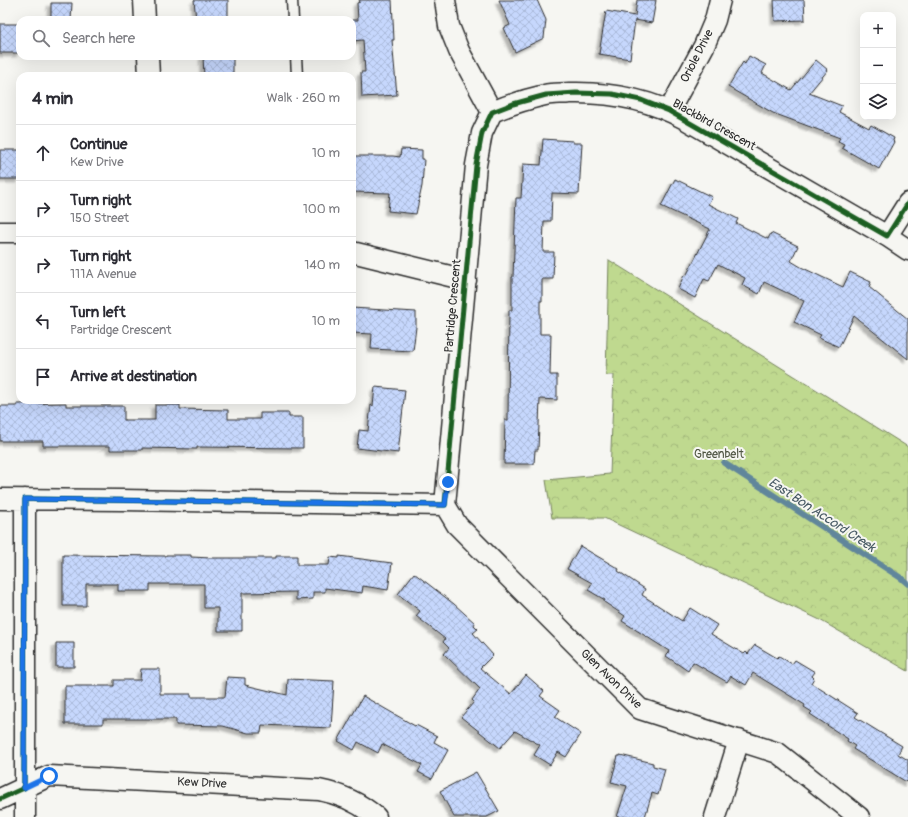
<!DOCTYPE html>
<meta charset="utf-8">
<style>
body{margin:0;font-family:Pangolin,sans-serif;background:#f2f2f3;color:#2b2b33}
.controls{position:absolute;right:12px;top:12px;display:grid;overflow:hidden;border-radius:8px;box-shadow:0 4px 16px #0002}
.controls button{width:36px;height:36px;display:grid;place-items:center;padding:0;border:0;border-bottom:1px solid #e1e1e2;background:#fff;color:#2b2b33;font:20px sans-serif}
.stop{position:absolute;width:12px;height:12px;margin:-9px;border:3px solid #1a73e8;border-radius:50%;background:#fff}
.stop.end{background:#1a73e8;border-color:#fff;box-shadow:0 1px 4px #0008}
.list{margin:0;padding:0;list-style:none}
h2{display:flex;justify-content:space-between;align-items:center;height:52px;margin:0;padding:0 16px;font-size:17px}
h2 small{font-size:13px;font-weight:400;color:#7c7c81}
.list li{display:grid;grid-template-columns:26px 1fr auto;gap:12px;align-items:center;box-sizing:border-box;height:56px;padding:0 16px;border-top:1px solid #e1e1e2}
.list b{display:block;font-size:15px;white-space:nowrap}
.list p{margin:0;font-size:13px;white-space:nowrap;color:#7c7c81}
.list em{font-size:13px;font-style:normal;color:#7c7c81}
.icon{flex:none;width:22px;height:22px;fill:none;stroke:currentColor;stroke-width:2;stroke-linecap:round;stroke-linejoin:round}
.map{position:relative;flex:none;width:908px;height:817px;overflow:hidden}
.search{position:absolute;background:#fff;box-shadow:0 4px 16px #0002;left:16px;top:16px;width:340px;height:44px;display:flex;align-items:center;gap:10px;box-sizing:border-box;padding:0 14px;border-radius:12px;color:#7c7c81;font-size:15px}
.panel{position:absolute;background:#fff;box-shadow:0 4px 16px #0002;left:16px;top:72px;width:340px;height:332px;border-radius:12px}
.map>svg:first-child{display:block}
.forest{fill:url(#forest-crowns);stroke:#75825d}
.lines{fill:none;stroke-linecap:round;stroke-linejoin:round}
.stream{stroke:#61869b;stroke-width:6}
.building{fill:url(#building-cross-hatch);stroke:#2b2b2b;filter:url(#shadow)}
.lane-casing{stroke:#2b2b2b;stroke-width:13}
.street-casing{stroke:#2b2b2b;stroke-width:23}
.lane{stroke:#f6f6f2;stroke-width:10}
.street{stroke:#f6f6f2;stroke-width:20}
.cycleway-casing{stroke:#f6f6f2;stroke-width:8}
.cycleway{stroke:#1b5e20;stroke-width:5}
.route{stroke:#1a73e8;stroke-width:5}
.labels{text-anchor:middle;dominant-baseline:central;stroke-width:4;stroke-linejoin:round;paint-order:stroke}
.street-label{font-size:12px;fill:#2b2b2b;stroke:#f6f6f2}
.park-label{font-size:12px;fill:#505644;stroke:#f6f6f2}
.water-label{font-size:13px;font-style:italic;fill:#465863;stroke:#f6f6f2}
</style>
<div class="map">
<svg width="908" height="817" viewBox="0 0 908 817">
<defs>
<pattern id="forest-crowns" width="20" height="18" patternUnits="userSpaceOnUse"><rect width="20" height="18" fill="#bfd98f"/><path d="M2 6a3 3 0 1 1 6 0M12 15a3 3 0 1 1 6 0" fill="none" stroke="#a4ba7c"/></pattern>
<pattern id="building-cross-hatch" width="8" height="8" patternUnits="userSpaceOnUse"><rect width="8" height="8" fill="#c6d7fd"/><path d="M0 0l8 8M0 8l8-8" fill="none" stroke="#aab9d9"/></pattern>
<filter id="shadow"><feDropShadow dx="-3.5" dy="3.5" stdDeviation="1" flood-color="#0004"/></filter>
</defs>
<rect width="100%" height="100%" fill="#f6f6f2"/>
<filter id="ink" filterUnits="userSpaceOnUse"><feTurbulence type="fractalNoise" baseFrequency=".025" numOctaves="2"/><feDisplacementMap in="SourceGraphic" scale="8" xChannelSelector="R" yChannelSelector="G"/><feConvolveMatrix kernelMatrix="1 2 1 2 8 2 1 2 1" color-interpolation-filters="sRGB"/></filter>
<g filter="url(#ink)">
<path class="forest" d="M609 260 908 447V671L818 619 604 518H552L546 480 610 474 614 375H606Z"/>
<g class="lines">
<path class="stream" d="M724 463 901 578 908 584"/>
</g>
<path class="building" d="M194 0H228V18H225V20H196Z
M359 0H392L394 40H392L397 95 362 97 361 72H365L363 40 352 41V20H358L357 3 360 2Z
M499 0H537L546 20 544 38 515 52 504 28 510 25Z
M637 0H656L652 23 635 20 630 59 599 54 606 11 635 16Z
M774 0H804L805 20 775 21Z
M51 3H72L71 20H51Z
M0 24H20V53H0Z
M203 56H233V76H204Z
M749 56 766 65 762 73 791 90 816 60 828 70 809 93 842 106 839 112 869 128 871 125 894 138 893 141 894 142 879 169 842 148 844 144 838 141 840 138 773 113 728 87 743 62 745 64Z
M543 139 573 141V143H582L579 194 552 193 551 221H544L543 252H554L553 279H542V301H540V334H551L550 375H557V400L540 399 538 450H535L534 464H504L505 420H508L509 310H512V277H513L516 198H521L523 164 541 165Z
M401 149 422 150V159H424L422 186 416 214 388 211 390 193 352 192V156H393L400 157Z
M0 150H20V179H0Z
M675 179 712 197 708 204 738 219 736 223 768 239 771 233 798 246 791 261 801 267 843 287 850 272 871 282 869 287 908 319V359L854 316 839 347 819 338 821 335 794 322 804 301 764 282 759 294 742 285 745 278 718 264 709 281 704 279 695 298 678 289 684 275 686 276 710 229 661 206Z
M352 308 416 312V327L413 351 371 349 372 334 352 333Z
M375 387 405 390 398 453 357 448 359 430 368 431 371 405 373 406Z
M66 403V406H124V420H155V405H180V409L228 410V419H260V413H289V417H303V448L197 447V449L142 448V450H110V446H43V441H0V406H17V404Z
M580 546 619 569 618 571 645 589 642 595 682 621 690 608 717 625 711 634 744 654 746 652 748 654 755 645 777 658 779 656 792 664 795 660 815 672 812 676 814 678 811 683 858 713 855 717 902 746 898 754 908 760V783L853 749 855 746 847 741 848 739 810 714 812 712 804 707 805 705 753 673 746 685 731 676 727 682 693 662 688 671 666 656 669 651 622 621 625 616 604 602 605 600 588 590 592 583 567 569Z
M63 555 166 556V555H191V557L211 558H276V556H297V565H329L330 557 339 558V556L392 563 388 590 363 586 362 593 325 588V592H313V599L296 600V592L242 593V631H218V608H204V584H150V591H118V584H86V606H63Z
M414 573 454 604 475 623 474 625 478 629 473 633 493 655 480 668 511 694 526 675 544 691 540 696 560 710 555 717 581 734 566 757 558 752 550 765 534 755 540 745 515 731 500 748 461 717 474 702 472 700 480 689 444 654 449 648 443 642 445 639 416 616 420 611 398 594Z
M56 643H74V667H56Z
M141 669H160V694H191V697H225L227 677 245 678V685L287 695 288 679 334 681 331 728 262 725 261 733H248L223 726 176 725V719H103V724H65V686H114V680H140Z
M363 696 415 726 416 725 437 736 434 742 448 750 432 779 418 772 422 765 382 744 378 753 358 742 354 750 338 741Z
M620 755 653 763V766L665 769 658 795 652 793 645 817H617L627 786 611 782 618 756H620Z
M476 772 499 811 487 817H454L440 791Z"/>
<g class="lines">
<defs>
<path id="lane" d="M292 0 293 20
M296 56 297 76"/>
<path id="street" d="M144 0 145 20
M445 0 449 26 459 51 492 112
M148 56 149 76
M669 111 704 46 715 20 720 0
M492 112C509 105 527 99 545 95 553 93 562 94 570 93 611 92 649 99 685 119L887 236 908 250
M0 232H20
M887 236 908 203
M352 252 466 280
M0 499 122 500 445 505
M25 499V817
M445 505 457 525 640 709 778 753 859 817
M445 505 476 165 482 133 492 112
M0 799 49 776 319 790C340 794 360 803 376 817
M715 817 739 740"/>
</defs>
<use href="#lane" class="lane-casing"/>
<use href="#street" class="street-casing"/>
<use href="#lane" class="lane"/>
<use href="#street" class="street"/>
<defs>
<path id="cycleway" d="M0 799 24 788 25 499 445 505 476 165 482 133 492 112 513 104 546 95 576 93 612 94 641 100 669 111 887 236 908 203"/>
</defs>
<use href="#cycleway" class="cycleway-casing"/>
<use href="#cycleway" class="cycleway"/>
</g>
</g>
<g class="lines" filter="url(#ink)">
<path class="route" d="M49 776 24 788 25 499 445 505 448 482"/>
</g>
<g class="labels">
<g class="street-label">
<text transform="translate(697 56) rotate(-63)">Oriole Drive</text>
<text transform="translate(714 125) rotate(29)">Blackbird Crescent</text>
<text transform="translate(453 306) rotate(-85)">Partridge Crescent</text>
<text transform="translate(611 679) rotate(44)">Glen Avon Drive</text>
<text transform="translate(202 783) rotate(3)">Kew Drive</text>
</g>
<g class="park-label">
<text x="719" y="454">Greenbelt</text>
</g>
<g class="water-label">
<text transform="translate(822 515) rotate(33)">East Bon Accord Creek</text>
</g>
</g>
</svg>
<div class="controls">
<button>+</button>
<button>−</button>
<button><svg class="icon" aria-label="layers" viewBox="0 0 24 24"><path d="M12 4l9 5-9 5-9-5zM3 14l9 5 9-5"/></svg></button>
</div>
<div class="stop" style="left:49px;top:776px"></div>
<div class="stop end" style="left:448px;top:482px"></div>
<div class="search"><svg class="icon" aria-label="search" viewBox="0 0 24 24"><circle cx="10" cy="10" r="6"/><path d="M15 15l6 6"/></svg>Search here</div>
<section class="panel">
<h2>4 min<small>Walk · 260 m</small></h2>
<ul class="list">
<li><svg class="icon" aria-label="ahead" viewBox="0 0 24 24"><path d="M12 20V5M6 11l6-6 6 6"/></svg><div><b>Continue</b><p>Kew Drive</p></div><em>10 m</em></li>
<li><svg class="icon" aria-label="right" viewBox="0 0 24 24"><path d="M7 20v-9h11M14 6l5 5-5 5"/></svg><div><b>Turn right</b><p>150 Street</p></div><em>100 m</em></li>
<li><svg class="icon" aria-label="right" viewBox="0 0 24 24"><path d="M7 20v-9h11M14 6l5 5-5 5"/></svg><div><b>Turn right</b><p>111A Avenue</p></div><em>140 m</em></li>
<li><svg class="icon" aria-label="left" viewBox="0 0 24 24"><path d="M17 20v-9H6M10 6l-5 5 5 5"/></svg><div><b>Turn left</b><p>Partridge Crescent</p></div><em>10 m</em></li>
<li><svg class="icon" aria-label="arrive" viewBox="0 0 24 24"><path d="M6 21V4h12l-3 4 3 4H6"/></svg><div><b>Arrive at destination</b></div></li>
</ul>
</section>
</div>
